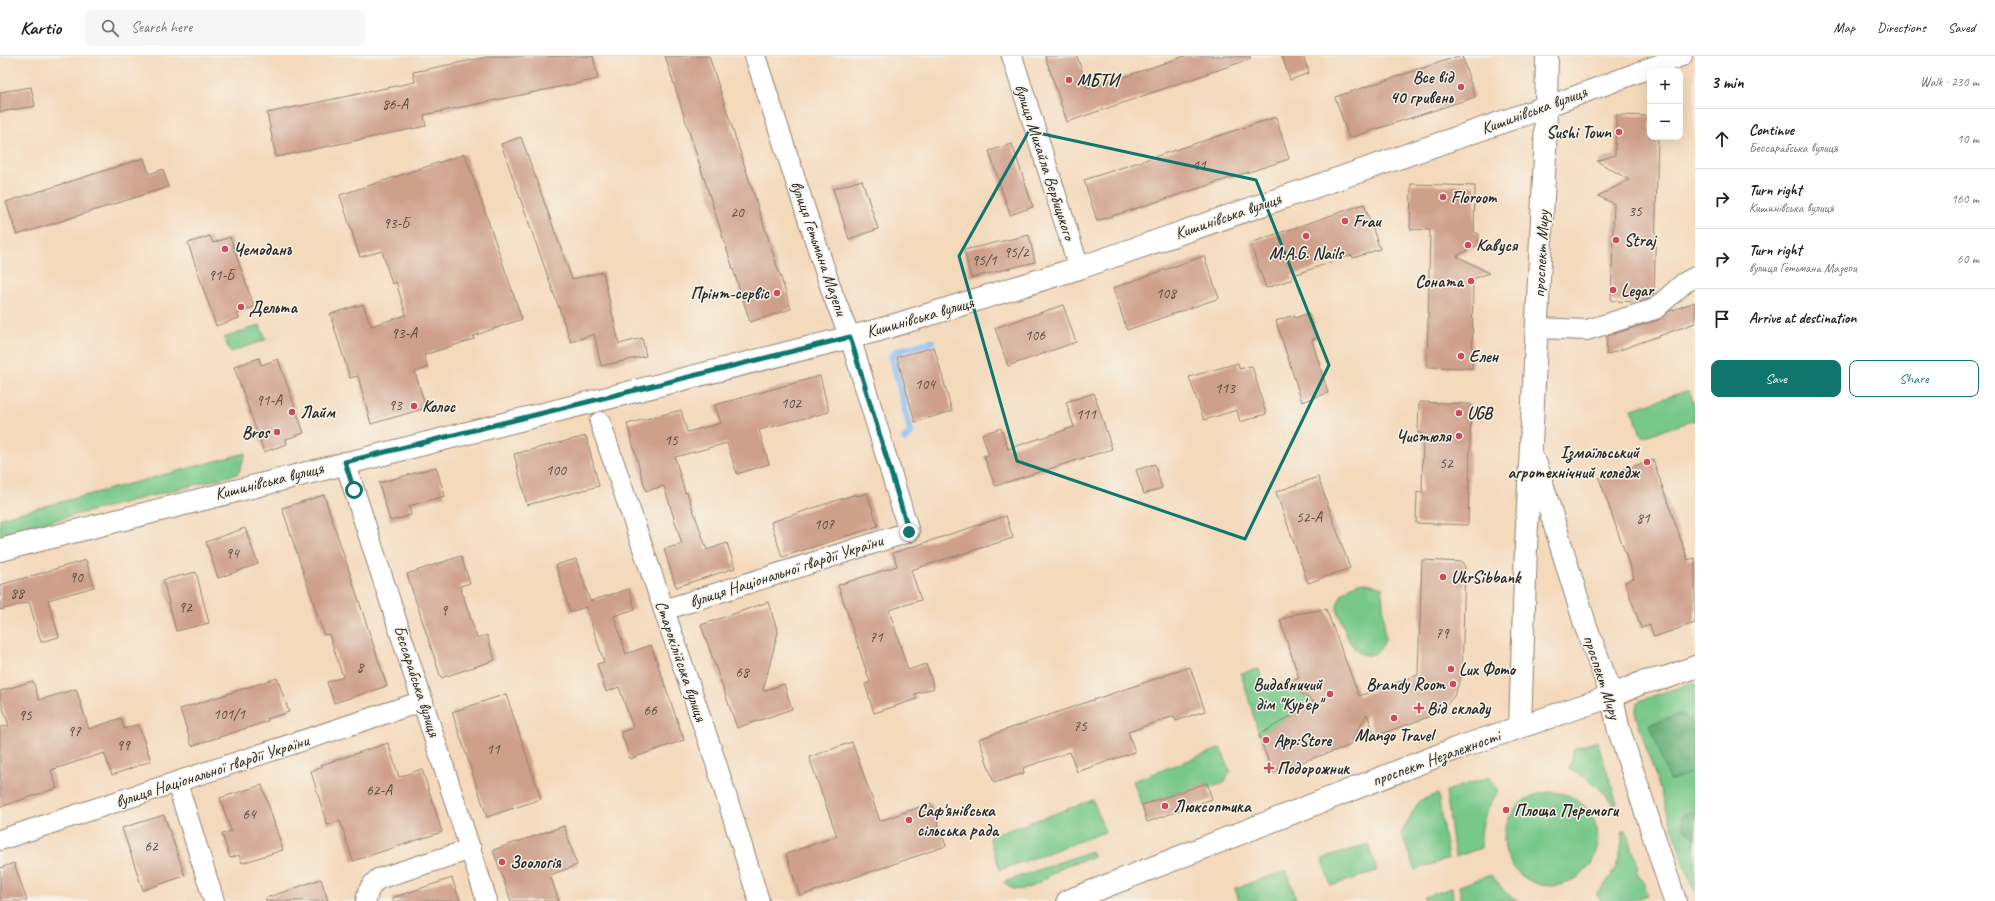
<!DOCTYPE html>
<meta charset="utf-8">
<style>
body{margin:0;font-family:Caveat,sans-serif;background:#f6f6f6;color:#202124}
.controls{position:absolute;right:12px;top:12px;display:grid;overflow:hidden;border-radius:8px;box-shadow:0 4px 16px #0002}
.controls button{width:36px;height:36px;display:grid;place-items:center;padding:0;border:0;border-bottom:1px solid #e0e0e0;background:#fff;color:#202124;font:20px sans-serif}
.stop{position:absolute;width:12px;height:12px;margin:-9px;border:3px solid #0f766e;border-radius:50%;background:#fff}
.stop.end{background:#0f766e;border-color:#fff;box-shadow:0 1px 4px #0008}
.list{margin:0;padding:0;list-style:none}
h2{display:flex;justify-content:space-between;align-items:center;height:52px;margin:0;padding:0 16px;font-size:17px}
h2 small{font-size:13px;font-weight:400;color:#757577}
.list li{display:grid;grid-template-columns:26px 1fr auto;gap:12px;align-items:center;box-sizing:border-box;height:60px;padding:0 16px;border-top:1px solid #e0e0e0}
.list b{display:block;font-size:15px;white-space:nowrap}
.list p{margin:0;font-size:13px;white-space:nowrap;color:#757577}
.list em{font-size:13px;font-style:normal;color:#757577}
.actions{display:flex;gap:8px;padding:12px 16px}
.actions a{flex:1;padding:9px 0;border:1px solid #0f766e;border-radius:8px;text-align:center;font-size:14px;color:#0f766e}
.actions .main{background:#0f766e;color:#fff}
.icon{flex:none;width:22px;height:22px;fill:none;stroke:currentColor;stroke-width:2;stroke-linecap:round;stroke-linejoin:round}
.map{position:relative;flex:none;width:1695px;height:845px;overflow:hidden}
header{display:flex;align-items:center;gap:24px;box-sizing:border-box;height:56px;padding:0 20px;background:#fff;border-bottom:1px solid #e0e0e0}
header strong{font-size:19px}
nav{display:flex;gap:22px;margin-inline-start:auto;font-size:14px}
.search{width:280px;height:36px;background:#f6f6f6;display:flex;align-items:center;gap:10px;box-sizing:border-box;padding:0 14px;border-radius:8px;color:#757577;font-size:15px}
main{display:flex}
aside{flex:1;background:#fff}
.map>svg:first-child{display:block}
.green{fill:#77c889;stroke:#517a5a}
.forest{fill:#61ac75;stroke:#466c50}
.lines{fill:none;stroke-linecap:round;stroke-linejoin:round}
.stream{stroke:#82baf2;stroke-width:7}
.building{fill:#ce9f89}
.street-casing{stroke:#908273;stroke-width:22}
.secondary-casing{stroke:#908273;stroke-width:24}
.primary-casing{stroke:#908273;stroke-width:24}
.street{stroke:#fff;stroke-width:20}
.secondary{stroke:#fff;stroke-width:22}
.primary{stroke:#fff;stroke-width:22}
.route{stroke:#0f766e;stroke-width:5}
.marked{fill:none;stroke:#0f766e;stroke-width:3;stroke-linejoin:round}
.poi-dot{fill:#d1495b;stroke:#f7f3e8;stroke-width:1.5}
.labels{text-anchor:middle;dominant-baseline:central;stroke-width:3;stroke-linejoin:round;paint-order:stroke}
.number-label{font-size:15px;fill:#544842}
.poi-label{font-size:17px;font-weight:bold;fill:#2b2b2b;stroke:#f7f3e8;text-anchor:start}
.street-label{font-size:17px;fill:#2b2b2b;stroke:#f7f3e8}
</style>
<header>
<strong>Kartio</strong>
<div class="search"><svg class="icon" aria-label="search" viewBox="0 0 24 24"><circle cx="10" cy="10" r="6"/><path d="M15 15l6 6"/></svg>Search here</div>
<nav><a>Map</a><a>Directions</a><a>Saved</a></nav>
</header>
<main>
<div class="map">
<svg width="1695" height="845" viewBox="0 0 1695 845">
<rect width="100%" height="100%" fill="#f7f3e8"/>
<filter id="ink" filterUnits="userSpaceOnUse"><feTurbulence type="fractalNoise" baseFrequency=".025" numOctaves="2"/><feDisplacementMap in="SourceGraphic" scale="8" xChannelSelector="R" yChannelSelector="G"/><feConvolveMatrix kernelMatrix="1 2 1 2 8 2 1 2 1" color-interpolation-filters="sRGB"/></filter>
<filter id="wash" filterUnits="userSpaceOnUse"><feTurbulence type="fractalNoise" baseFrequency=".012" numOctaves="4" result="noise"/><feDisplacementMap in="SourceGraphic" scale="16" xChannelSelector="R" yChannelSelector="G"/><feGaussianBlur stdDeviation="0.9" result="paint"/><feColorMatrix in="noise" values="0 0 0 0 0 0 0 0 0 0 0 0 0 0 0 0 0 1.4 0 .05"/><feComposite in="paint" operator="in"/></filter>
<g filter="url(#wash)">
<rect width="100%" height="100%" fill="#f4d9bb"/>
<path class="green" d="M260 269 266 284 230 296 224 282Z
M1689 334 1695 351V364L1642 381 1632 353Z
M246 397 238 418 0 478V462Z
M1363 526 1382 531 1385 585C1381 592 1377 598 1369 599 1349 601 1343 567 1337 553 1337 539 1350 528 1363 526Z
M1259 613 1265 633 1293 625 1296 634 1314 646 1259 679 1241 617Z
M1695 626V836L1691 828 1636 661C1636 655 1635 648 1641 644Z
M1597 685 1617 747 1613 748C1601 731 1589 721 1569 714L1574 693Z
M1221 692 1230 716 1224 727 1209 732 1207 727 1142 749 1133 725Z
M1490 721 1499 735C1485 753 1480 770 1481 792L1455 801 1446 735Z
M1504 783a47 47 0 1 1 94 0a47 47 0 1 1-94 0Z
M1438 738 1448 803 1415 814 1401 777 1419 745Z
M1093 744 1105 776 1000 814 989 781Z
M1626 774 1639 812 1636 813 1640 823H1642L1648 839 1629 845H1602L1596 838C1615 820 1622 801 1622 776Z
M1368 788 1377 815 1331 830 1322 803Z
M1091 795 1094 801C1083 805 1068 807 1059 813 1044 823 1018 845 1004 826Z
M1287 815 1296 842 1286 845H1239L1235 832Z
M1491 819 1506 837 1518 845H1462L1459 830Z
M1452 832 1453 845H1426L1424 841Z"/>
<path class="forest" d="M1680 658 1695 667V716L1669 725 1650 668Z
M1695 755V783L1685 773 1681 760Z"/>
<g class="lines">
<path class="stream" d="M905 383 911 377 892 300 897 295 932 286"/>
</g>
<g id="blocks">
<path class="building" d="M492 0H593L598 23 424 59 426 70 276 101 267 57 415 26 413 16Z
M665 0H709L791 253 750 266Z
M1045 0H1077L1088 33 1185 0H1250V3L1067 66Z
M1282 0H1303L1309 17 1290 24Z
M1459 0H1462L1475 41 1349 82 1335 41Z
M31 31 35 50 0 56V36Z
M1616 59 1650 60V81H1658L1654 238 1649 243 1639 246 1611 245 1614 148 1598 140 1629 124 1597 105 1615 99Z
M1276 61 1289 103 1097 165 1084 124Z
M521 81 572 223 603 216 619 288 642 282 646 300 601 310 594 278 571 286 501 88Z
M1012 88 1033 151 1010 159 989 95Z
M465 98 522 263 473 280 474 283 424 299 428 312 415 316 426 352 371 368 358 320 350 322 330 258 363 248 371 270 406 259 396 226 392 228 382 195 360 201 340 139Z
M144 102 149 118 163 113 168 131 17 179 6 146Z
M862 124 878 173 849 183 833 133Z
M1411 128 1475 130 1474 176 1479 178 1478 189 1457 200 1489 217 1473 223 1472 312 1427 311 1430 174 1410 173Z
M1364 148 1380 193 1353 202 1352 199 1291 220 1293 223 1266 232 1250 187Z
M1029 179 1035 206 971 222 964 194Z
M210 180 213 187 230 181 254 251 237 257 239 262 216 270 188 187Z
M1204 200 1219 242 1127 274 1113 232Z
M1695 246V267L1606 299 1607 280 1658 264 1670 255Z
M1063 249 1076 286 1008 310 995 272Z
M1309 257 1317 282 1312 284 1328 337 1302 346 1276 265 1294 259 1295 262Z
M934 291 952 355 915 366 897 301Z
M259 302 261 309 278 303 304 377 286 383 287 388 264 396 234 311Z
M1238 307 1239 313 1252 310 1266 358 1240 366 1237 354 1204 364 1189 321Z
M820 320 829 356 759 374 769 408 737 418 727 387 675 401 685 437 687 436 707 494 727 487 735 512 676 531 664 493 682 488 664 430 646 435 627 368 681 354 687 376 721 367 715 349Z
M1094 337 1112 393 995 430 984 400 989 399 982 378 1001 372 1008 393 1074 371 1066 346Z
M1419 346 1471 348 1468 469 1416 467 1417 436 1422 437 1423 378 1418 377Z
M586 380 599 430 527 449 514 398Z
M1653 404 1688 504 1695 502V567L1654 581 1650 569 1641 572 1625 526 1634 522 1599 422Z
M1155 408 1162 432 1144 438 1136 414Z
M436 411 445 440 409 450 411 459 390 465 379 427Z
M1318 421 1350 512 1308 527 1276 436Z
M867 437 878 470 782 501 771 466 856 438 857 440Z
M324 439 387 630 334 647 327 626 343 621 329 578 324 579 282 452Z
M1006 460 1013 482 911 514 921 544 889 554 908 614 926 608 934 632 915 638 917 643 874 657 865 628 870 626 838 529 897 510 893 497Z
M245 472 258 508 218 522 206 486Z
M461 500 470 527 460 530 477 582 487 579 495 604 441 622 407 518Z
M576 503 590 545 629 533 635 553 614 560 626 598 651 589 684 684 630 703 621 676 633 672 619 631 606 636 597 608 604 606 586 551 570 556 556 509Z
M86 504 94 531 48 544 59 581 41 586 29 546 0 554V529Z
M1422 504 1462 506 1465 511 1462 619 1454 640 1444 652 1431 660 1375 680 1367 658 1349 690 1272 716 1259 679 1314 646 1288 628 1299 622 1280 564 1296 558 1326 553 1359 640 1418 619Z
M196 516 209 567 176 575 163 524Z
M768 546 778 576 763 635 784 628 792 653 737 672 701 569Z
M1190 611 1205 655 1176 665 1174 660 1128 676 1135 696 1077 716 1070 696 1023 712 1024 717 994 727 979 683Z
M277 622 289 656 267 663 268 665 192 690 180 653Z
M33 625 39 644 76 633 89 673 121 662 124 673 138 668 151 705 112 719 104 697 51 714 57 732 0 751V671L9 670 0 643V635Z
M506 638 541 743 487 761 452 656Z
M852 686 880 765 931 747 946 790 800 840 786 798 837 780 809 701Z
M388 687 399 721 422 713 442 776 353 805 340 765 327 769 311 715 322 711 321 709Z
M1207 727 1212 743 1147 766 1142 749Z
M262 729 283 794 242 807 239 799 230 802 222 778 231 775 220 742Z
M164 759 185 820 143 834 122 772Z
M564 770 577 809 550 819 559 845H511L493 794Z
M14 807 27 845H0V812Z
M452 822 460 845H393L392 842Z
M321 823 328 845H266V842Z"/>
</g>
</g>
<g filter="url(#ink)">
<use href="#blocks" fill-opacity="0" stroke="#908273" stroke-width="1"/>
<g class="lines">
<defs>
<path id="street" d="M1012 0 1079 212
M1546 51 1682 0
M1537 272 1587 274 1655 253 1684 227 1695 221
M600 366 716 707 759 845
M345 406 487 845
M664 554 909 476 850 281 833 239 755 0
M177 727 214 845
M0 784 423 645
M366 845C367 835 371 829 378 823L471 793"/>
<path id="secondary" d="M0 494 879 274 1079 212 1546 51"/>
<path id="primary" d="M1536 408 1586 571 1612 640 1618 671 1675 845
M1520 671 1526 491 1545 100 1547 0
M1068 845 1455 693 1612 640 1641 627 1668 621 1695 611"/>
</defs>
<use href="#street" class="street-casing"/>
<use href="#secondary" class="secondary-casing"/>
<use href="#primary" class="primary-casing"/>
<use href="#street" class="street"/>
<use href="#secondary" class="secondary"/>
<use href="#primary" class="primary"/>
</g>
</g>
<g class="lines" filter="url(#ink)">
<path class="route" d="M354 434 345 406 850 281 909 476"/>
</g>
<path class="marked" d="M1029 75 1256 124 1329 309 1245 483 1017 405 959 200Z"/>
<g class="poi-dot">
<circle cx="1069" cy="24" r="4"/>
<circle cx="1461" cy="31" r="4"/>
<circle cx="1619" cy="76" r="4"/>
<circle cx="1443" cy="141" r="4"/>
<circle cx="1345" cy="165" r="4"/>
<circle cx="1306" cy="180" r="4"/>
<circle cx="1616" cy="184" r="4"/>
<circle cx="1468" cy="189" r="4"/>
<circle cx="225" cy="193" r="4"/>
<circle cx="1471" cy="225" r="4"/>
<circle cx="1613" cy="234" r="4"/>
<circle cx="777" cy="237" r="4"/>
<circle cx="241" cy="251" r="4"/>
<circle cx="1461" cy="300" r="4"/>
<circle cx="414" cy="350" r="4"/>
<circle cx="292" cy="356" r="4"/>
<circle cx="1459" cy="357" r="4"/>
<circle cx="277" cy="376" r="4"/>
<circle cx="1459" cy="380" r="4"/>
<circle cx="1647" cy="406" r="4"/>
<circle cx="1443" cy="521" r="4"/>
<circle cx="1451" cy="613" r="4"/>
<circle cx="1453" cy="628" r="4"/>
<circle cx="1330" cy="638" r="4"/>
<path d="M1417 646h4v4h4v4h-4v4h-4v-4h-4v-4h4z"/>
<circle cx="1394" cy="662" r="4"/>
<circle cx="1266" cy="684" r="4"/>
<path d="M1267 706h4v4h4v4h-4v4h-4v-4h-4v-4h4z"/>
<circle cx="1165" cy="750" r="4"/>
<circle cx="1506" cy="754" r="4"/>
<circle cx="909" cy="764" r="4"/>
<circle cx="502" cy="806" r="4"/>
</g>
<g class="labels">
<g class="number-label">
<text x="395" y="48">86-А</text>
<text x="1199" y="109">11</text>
<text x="1635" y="155">35</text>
<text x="737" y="156">20</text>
<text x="396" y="167">93-Б</text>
<text x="1016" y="196">95/2</text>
<text x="984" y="204">95/1</text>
<text x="221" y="219">91-Б</text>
<text x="1166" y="237">108</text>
<text x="404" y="277">93-А</text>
<text x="1035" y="279">106</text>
<text x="925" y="328">104</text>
<text x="1225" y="332">113</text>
<text x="269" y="344">91-А</text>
<text x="791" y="347">102</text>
<text x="395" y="349">93</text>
<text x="1086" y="358">111</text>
<text x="671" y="384">15</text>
<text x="1446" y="407">52</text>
<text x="556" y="414">100</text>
<text x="1309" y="461">52-А</text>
<text x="1643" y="462">81</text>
<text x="824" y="468">107</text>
<text x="232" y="497">94</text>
<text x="76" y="521">90</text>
<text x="17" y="537">88</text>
<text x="185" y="551">92</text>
<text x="444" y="554">9</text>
<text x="1442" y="577">79</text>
<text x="876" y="581">71</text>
<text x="360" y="611">8</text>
<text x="742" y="616">68</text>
<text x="650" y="654">66</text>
<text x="229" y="658">101/1</text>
<text x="25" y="659">95</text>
<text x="1080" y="670">75</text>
<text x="74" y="675">97</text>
<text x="123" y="689">99</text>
<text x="493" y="693">11</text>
<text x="379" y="734">62-А</text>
<text x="249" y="758">64</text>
<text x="151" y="790">62</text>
</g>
<g class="poi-label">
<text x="1453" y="21" text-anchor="end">Все від<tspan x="1453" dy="20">40 гривень</tspan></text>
<text x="1077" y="24">МБТИ</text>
<text x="1611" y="76" text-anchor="end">Sushi Town</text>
<text x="1451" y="141">Floroom</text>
<text x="1353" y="165">Frau</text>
<text x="1624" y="184">Straj</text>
<text x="1476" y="189">Кавуся</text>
<text x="233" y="193">Чемоданъ</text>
<text x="1306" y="197" text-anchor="middle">M.A.G. Nails</text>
<text x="1463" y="225" text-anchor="end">Соната</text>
<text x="1621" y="234">Legar</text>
<text x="769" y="237" text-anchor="end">Прінт-сервіс</text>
<text x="249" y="251">Дельта</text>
<text x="1469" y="300">Елен</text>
<text x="422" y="350">Колос</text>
<text x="300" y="356">Лайм</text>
<text x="1467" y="357">UGB</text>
<text x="269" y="376" text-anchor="end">Bros</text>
<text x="1451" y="380" text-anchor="end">Чистюля</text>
<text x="1639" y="396" text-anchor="end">Ізмаїльський<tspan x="1639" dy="20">агротехнічний коледж</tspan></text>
<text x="1451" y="521">UkrSibbank</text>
<text x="1459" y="613">Lux Фото</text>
<text x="1322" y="628" text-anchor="end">Видавничий<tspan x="1322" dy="20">дім "Кур'єр"</tspan></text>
<text x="1445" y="628" text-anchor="end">Brandy Room</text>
<text x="1427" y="652">Від складу</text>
<text x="1394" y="679" text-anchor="middle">Mango Travel</text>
<text x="1274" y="684">App:Store</text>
<text x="1277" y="712">Подорожник</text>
<text x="1173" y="750">Люксоптика</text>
<text x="917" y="754">Саф'янівська<tspan x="917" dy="20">сільська рада</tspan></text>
<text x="1514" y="754">Площа Перемоги</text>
<text x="510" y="806">Зоологія</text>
</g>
<g class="street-label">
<text transform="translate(1534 54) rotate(-20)">Кишинівська вулиця</text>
<text transform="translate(1045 106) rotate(72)">вулиця Михайла Вербицького</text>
<text transform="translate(1228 160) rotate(-19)">Кишинівська вулиця</text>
<text transform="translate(819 192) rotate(71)">вулиця Гетьмана Мазепи</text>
<text transform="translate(1541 198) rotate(-87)">проспект Миру</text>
<text transform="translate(920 261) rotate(-16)">Кишинівська вулиця</text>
<text transform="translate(269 425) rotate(-14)">Кишинівська вулиця</text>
<text transform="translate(786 515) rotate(-18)">вулиця Національної гвардії України</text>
<text transform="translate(681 605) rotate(71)">Старокілійська вулиця</text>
<text transform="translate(1602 621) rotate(72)">проспект Миру</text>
<text transform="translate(417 625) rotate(72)">Бессарабська вулиця</text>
<text transform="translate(1436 702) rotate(-20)">проспект Незалежності</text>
<text transform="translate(212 715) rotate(-18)">вулиця Національної гвардії України</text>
</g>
</g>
</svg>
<div class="controls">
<button>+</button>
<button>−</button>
</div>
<div class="stop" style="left:354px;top:434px"></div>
<div class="stop end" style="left:909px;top:476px"></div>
</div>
<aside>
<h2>3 min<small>Walk · 230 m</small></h2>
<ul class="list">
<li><svg class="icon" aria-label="ahead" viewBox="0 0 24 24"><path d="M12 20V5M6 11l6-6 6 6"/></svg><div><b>Continue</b><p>Бессарабська вулиця</p></div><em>10 m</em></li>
<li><svg class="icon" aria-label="right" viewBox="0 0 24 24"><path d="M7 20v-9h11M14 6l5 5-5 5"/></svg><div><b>Turn right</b><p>Кишинівська вулиця</p></div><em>160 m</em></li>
<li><svg class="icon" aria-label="right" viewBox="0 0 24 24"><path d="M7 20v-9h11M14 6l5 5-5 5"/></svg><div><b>Turn right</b><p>вулиця Гетьмана Мазепи</p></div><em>60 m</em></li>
<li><svg class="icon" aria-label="arrive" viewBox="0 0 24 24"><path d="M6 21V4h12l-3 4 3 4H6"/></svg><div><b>Arrive at destination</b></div></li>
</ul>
<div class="actions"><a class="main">Save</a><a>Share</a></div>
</aside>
</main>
